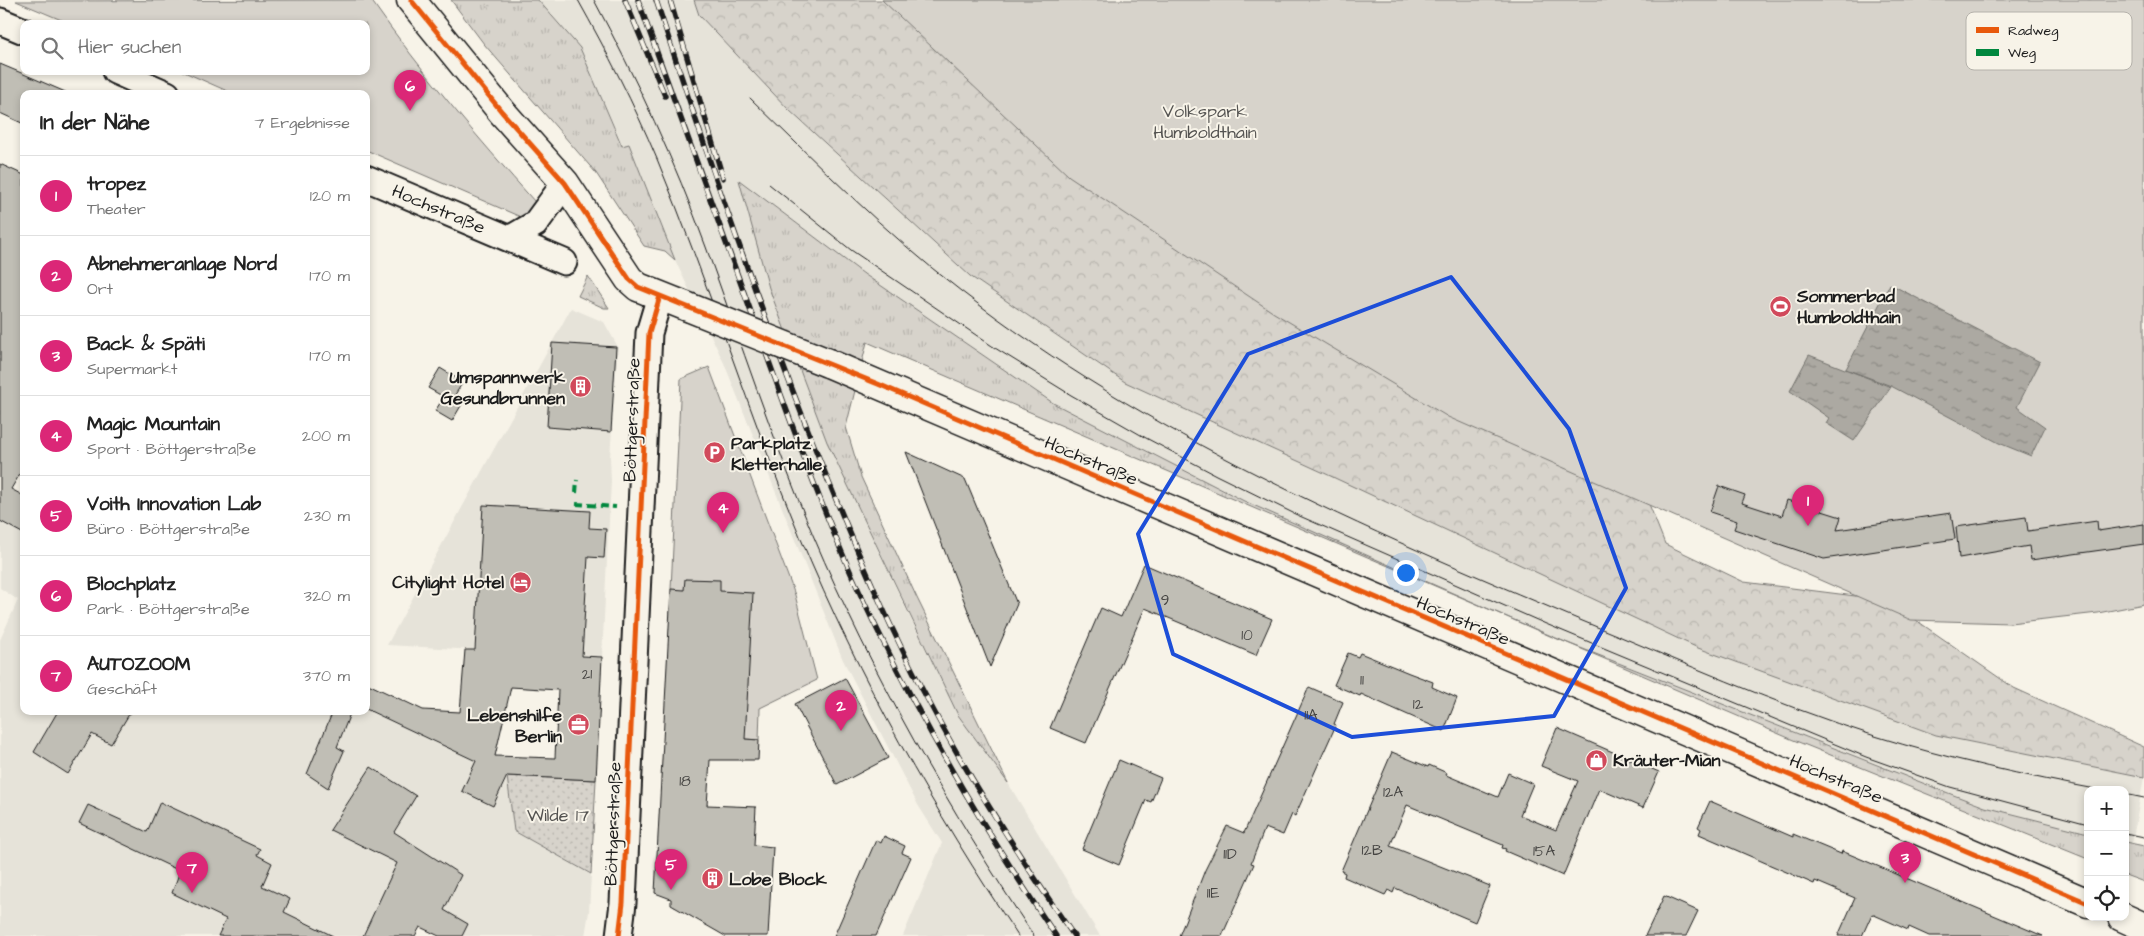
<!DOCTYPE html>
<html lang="de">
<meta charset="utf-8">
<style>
body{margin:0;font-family:"Architects Daughter",sans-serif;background:#f2f2f2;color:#222}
.controls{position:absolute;right:15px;bottom:15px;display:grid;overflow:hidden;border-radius:10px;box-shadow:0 2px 8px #0003}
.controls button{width:45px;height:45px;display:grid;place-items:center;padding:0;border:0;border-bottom:1px solid #e0e0e0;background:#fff;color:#222;font:25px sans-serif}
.you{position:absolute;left:1405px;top:572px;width:18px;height:18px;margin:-12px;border:4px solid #fff;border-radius:50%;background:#1a73e8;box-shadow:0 0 0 8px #1a73e833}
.badge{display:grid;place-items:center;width:32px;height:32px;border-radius:50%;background:#db2777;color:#fff;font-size:16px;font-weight:700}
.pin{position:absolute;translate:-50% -41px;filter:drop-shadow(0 1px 2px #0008)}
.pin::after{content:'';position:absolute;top:26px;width:18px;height:15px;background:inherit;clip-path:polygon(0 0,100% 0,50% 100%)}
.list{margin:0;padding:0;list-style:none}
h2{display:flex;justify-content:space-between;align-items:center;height:65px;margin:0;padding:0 20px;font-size:21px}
h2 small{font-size:16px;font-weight:400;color:#767676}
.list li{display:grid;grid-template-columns:32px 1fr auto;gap:15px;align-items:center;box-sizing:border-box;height:80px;padding:0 20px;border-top:1px solid #e0e0e0}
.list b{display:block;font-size:19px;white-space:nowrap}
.list p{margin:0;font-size:16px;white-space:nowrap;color:#767676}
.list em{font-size:16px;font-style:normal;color:#767676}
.icon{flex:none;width:28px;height:28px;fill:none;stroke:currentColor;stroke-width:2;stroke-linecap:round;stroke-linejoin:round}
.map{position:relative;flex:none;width:2144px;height:936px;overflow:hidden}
.search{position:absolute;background:#fff;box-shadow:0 2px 8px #0003;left:20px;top:20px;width:350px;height:55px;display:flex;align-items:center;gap:12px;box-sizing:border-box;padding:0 18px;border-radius:10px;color:#767676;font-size:19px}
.panel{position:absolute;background:#fff;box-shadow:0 2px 8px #0003;left:20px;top:90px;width:350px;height:625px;border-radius:10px}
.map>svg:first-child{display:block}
.built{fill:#e6e3d9}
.grass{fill:url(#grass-tufts);stroke:#7a7874}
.forest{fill:url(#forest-crowns);stroke:#7a7874}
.park{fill:#d7d3cb;stroke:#7a7874}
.garden{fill:url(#garden-dots);stroke:#7a7874}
.water{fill:url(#water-ripples);stroke:#72716c}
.building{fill:#c0beb5;stroke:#1c1c1c;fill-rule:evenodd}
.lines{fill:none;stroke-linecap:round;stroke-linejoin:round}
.minor-casing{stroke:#1c1c1c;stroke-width:29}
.tertiary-casing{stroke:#1c1c1c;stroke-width:31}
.minor{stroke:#f7f3e8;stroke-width:25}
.tertiary{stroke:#f7f3e8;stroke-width:28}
.tram{stroke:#1c1c1c;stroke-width:1}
.rail-casing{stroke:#1c1c1c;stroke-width:5.5}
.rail{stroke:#f7f3e8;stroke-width:4;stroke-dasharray:11;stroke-linecap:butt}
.tertiary-bridge-casing{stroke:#1c1c1c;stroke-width:31;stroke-linecap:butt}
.tertiary-bridge{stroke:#f7f3e8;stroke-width:28}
.quiet{stroke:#00873e;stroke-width:4;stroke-dasharray:8 4;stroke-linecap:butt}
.cycleway-casing{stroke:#f7f3e8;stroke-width:8}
.cycleway{stroke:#e8590c;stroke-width:5}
.marked{fill:none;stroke:#1d4ed8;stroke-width:4;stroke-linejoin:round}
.labels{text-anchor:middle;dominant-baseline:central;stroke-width:4;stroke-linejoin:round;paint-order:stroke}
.number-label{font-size:15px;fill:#454442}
.park-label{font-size:18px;fill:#545351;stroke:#f7f3e8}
.street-label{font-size:18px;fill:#1c1c1c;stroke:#f7f3e8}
.poi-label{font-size:18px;font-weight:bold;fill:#1c1c1c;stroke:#f7f3e8;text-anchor:start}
.key{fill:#f7f3e8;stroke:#b5b2ab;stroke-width:1}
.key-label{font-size:14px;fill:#1c1c1c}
</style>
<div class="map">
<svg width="2144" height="936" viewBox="0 0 2144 936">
<defs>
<pattern id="grass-tufts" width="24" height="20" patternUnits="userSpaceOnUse" patternTransform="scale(1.25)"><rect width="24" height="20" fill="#d7d3cb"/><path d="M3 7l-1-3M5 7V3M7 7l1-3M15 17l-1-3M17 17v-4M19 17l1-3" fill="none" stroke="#b8b5ae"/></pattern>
<pattern id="forest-crowns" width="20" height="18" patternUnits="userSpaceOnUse" patternTransform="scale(1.25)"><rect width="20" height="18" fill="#d7d3cb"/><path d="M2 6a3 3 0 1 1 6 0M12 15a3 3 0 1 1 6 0" fill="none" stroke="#b8b5ae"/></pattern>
<pattern id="garden-dots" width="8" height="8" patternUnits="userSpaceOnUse" patternTransform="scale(1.25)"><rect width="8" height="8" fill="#d7d3cb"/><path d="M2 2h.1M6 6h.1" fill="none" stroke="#b8b5ae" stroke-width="1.8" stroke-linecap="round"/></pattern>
<pattern id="water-ripples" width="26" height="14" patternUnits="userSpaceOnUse" patternTransform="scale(1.25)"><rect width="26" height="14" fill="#aca9a2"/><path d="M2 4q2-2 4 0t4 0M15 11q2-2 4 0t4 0" fill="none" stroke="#8b8983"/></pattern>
</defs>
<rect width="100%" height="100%" fill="#f7f3e8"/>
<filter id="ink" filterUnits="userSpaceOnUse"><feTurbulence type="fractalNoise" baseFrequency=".02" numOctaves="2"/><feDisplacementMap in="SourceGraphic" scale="10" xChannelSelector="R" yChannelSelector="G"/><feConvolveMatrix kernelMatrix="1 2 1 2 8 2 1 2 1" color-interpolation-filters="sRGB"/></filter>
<g filter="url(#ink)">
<path class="built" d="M538 0H694L699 15 789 110 970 276 1125 382 1322 472 1936 735 2144 777 2132 844 2125 842V790H2088V833L1985 807 1550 636 1244 501 1053 403 864 274 739 180 769 288 827 442 903 603 958 715 1008 783 1100 936H903L942 843 918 805 843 660 724 363 675 260 629 144 623 146 580 48Z
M571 308 604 322 618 347 610 457 611 481 602 657 387 645Z
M0 521 24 534V711H366V709L507 776 514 831 591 874 589 912 585 936H439L420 927 415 936H0V640L18 600 0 588Z"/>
<path class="grass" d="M451 0H538L580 48 622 146 629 144 675 260 665 251 644 246 596 173 484 44Z
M739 180 864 274 1053 403 1244 501 1550 636 1943 791 1985 807 2088 833V859L1791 739 867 342 846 427 861 477 917 598 1008 783 958 715 827 442 769 288Z
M588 276 609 308H604L578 296Z
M2125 842 2144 846V882L2125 875Z"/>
<path class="forest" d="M694 0H1076L1631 459 1665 544 1744 582 1887 600 2014 688 2144 747V777L1936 735 1698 648 1322 472 1125 382 970 276 789 110 699 15Z"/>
<path class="park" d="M371 0C422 73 476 136 535 202L530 215 523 218 366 150V94H234L182 71H366V24H71L16 1Z
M882 0H2144V604L2098 613 2010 623 1911 620 1448 417 1274 313 1069 176Z
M709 367 795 595 817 680 760 708 759 740 745 739 671 589 681 379Z"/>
<path class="garden" d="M507 776 596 780 591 874 514 831Z"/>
<path class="water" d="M1890 284 2040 362 2017 407 2045 427 2031 456 1999 443 1891 386 1846 369Z
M1809 355 1891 387 1854 441 1826 423 1829 418 1790 391Z"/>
<path class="building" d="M0 64 19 72 70 94H24V124L0 113Z
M0 164 24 175V467L11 489 24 496V534L0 521Z
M552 343 616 347 611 432 547 427Z
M440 368 463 382 453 398 462 404 452 421 435 411 444 397 428 388Z
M906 452 965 479 1017 604 990 667Z
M1719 486 1745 495 1742 503 1782 516 1787 500 1841 517 1837 530 1951 513 1955 539 1824 559 1734 529 1737 521 1710 512Z
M483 505 590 511 589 528 606 529 604 558 588 557 582 656 602 657 596 780 507 776 493 806 462 791 476 761 366 709V683L423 710 460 712 465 650H475ZM511 687 558 690 555 758 495 756Z
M2026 517 2028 531 2097 521 2098 531 2144 524V544L2031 560 2029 546 1959 558 1956 527Z
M1144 564 1272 619 1256 655 1145 608 1086 743 1050 728 1101 608 1121 617Z
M685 579 720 580V591L753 593 745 739 759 740 758 760H710L707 805 756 807 754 845 773 847 768 936H725L671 905V899L655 893 671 589 684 590Z
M1348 653 1358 657 1360 653 1409 673 1433 682 1432 687 1457 698 1444 731 1361 694 1360 696 1334 685Z
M845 678 888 758 837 785 795 704Z
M1309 687 1343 702 1334 724 1336 725 1295 816 1292 814 1283 835 1265 828 1251 863 1254 864 1222 936H1179L1205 870 1227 826 1244 833Z
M58 711H131L111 744 92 734 68 774 34 752Z
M333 711H351L337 747 344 751 328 788 307 774Z
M1557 728 1659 772 1643 808 1599 789 1563 876 1505 851 1506 849 1502 848 1503 845 1407 805 1390 846 1490 886 1475 922 1395 888 1393 893 1388 890 1385 895 1344 877 1345 873 1341 871 1392 752 1428 767 1429 765 1447 773 1446 775 1498 797 1508 773 1533 784 1520 815 1556 830 1578 781 1541 766Z
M1119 760 1161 778 1151 802 1146 800 1119 865 1082 849Z
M371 767 416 796 394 832 461 875 444 910 468 924 462 936H439L420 927 415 936H363L397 863 330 830Z
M1710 801 1793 837V834L1841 854 1842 851 2043 936H1929L1909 927 1908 930 1872 914 1862 936H1838L1855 898 1815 881 1814 884 1699 834 1701 829 1698 827Z
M160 802 260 849 257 855 272 863 262 886 290 899 284 912 333 936H218L226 919 172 893 180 871 79 823 88 805 147 832Z
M884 836 905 846 902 853 911 857 876 936H834L876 840 881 843Z
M1664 896 1698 911 1686 936H1645Z"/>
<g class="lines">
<defs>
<g id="minor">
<path d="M0 21 24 31"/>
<path d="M115 71 167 94"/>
<path id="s1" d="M366 178 564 262"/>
<path d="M511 238 535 224 565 183"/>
<path d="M619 936 623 903 649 333 660 296"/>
</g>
<path id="tertiary" d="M411 0 502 112 565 183 629 279 638 287 688 307
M828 363 2088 903
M2122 917 2144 927"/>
</defs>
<use href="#minor" class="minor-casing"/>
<use href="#tertiary" class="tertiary-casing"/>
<use href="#minor" class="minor"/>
<use href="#tertiary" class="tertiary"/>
<path class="tram" d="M578 0C607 52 634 104 657 159 709 284 749 414 801 539 859 678 934 811 1018 936
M594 0C637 80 675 162 706 247 741 343 773 441 813 535 873 676 949 809 1034 936
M750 98C818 164 885 233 961 291 1150 437 1361 528 1580 620 1678 660 1774 704 1875 736 1949 759 2025 776 2101 790
M769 184 851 250 995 348 1071 395 1146 438 1216 475 1295 514 1546 624 1866 757 1950 787 2088 824
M2125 794 2144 798
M2125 833 2144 837"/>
<defs>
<path id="rail" d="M625 0 665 96
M638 0C679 115 721 230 763 345 798 442 833 541 879 633 930 738 990 839 1056 936
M656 0C707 156 760 311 821 463 856 549 892 635 937 717 978 793 1025 865 1074 936
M670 0 723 178"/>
</defs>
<use href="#rail" class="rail-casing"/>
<use href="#rail" class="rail"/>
<defs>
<path id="tertiary-bridge" d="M688 307 828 363"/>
</defs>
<use href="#tertiary-bridge" class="tertiary-bridge-casing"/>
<use href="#tertiary-bridge" class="tertiary-bridge"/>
<path class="quiet" d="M576 493 577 480
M576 504 616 507"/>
<defs>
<path id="cycleway" d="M411 0 502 112 565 183 629 279 638 287 878 384 2088 903
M619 936 623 903 649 333 660 296"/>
</defs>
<use href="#cycleway" class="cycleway-casing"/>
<use href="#cycleway" class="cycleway"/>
</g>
</g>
<path class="marked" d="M1451 277 1569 429 1626 588 1554 716 1352 737 1173 654 1138 534 1248 354Z"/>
<defs>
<symbol id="stadium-disc" viewBox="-11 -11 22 22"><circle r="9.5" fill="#d1495b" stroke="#f7f3e8"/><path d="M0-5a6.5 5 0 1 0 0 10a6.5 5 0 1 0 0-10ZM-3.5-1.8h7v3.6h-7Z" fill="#fff"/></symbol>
<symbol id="building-disc" viewBox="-11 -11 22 22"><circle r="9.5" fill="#d1495b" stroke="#f7f3e8"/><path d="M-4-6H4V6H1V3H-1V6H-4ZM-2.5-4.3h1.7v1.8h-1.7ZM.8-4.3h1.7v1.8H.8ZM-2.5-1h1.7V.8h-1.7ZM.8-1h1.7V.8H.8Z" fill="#fff"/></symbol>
<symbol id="parking-disc" viewBox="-11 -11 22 22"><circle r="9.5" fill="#d1495b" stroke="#f7f3e8"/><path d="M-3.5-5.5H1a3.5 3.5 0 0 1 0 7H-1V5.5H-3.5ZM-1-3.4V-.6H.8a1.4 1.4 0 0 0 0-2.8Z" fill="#fff"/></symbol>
<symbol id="hotel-disc" viewBox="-11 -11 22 22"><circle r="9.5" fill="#d1495b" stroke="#f7f3e8"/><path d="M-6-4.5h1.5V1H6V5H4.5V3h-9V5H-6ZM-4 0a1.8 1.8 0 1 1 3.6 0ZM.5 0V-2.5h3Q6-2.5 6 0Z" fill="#fff"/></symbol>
<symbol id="office-disc" viewBox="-11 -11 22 22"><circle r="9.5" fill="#d1495b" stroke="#f7f3e8"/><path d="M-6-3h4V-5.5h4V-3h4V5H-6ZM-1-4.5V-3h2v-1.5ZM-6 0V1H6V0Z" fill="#fff"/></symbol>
<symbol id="shop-disc" viewBox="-11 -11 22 22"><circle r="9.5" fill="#d1495b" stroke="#f7f3e8"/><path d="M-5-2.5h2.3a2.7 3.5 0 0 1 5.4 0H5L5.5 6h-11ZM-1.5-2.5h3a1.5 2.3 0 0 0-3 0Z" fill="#fff"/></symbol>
</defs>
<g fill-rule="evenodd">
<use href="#stadium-disc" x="1768" y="294" width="25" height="25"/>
<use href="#building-disc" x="568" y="374" width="25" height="25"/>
<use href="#parking-disc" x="702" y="440" width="25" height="25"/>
<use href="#hotel-disc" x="508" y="570" width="25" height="25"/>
<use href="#office-disc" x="566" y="712" width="25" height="25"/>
<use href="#shop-disc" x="1584" y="748" width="25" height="25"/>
<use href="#building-disc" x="700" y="866" width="25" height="25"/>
</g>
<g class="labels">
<g class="number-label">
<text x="1165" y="600">9</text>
<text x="1247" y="635">10</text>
<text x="587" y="674">21</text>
<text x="1362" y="680">11</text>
<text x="1418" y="704">12</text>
<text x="1311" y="715">11A</text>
<text x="685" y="781">18</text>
<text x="1393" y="792">12A</text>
<text x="1372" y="850">12B</text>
<text x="1544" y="851">15A</text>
<text x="1230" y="854">11D</text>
<text x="1213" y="893">11E</text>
</g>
<g class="park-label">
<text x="1205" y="111">Volkspark<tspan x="1205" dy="21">Humboldthain</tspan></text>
<text x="558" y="815">Wilde 17</text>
</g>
<g class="street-label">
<text stroke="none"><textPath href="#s1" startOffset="79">Hochstraße</textPath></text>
<text transform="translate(632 420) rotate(-88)">Böttgerstraße</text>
<text transform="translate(1091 461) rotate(23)">Hochstraße</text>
<text transform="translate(1463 621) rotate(23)">Hochstraße</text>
<text transform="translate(1836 779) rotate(23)">Hochstraße</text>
<text transform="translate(613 824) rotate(-88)">Böttgerstraße</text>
</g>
<g class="poi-label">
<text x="1797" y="296">Sommerbad<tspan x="1797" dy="21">Humboldthain</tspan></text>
<text x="565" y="377" text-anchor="end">Umspannwerk<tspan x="565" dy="21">Gesundbrunnen</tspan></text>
<text x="731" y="443">Parkplatz<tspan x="731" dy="21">Kletterhalle</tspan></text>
<text x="504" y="582" text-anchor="end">Citylight Hotel</text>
<text x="562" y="715" text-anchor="end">Lebenshilfe<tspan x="562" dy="21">Berlin</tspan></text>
<text x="1613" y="760">Kräuter-Mian</text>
<text x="729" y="879">Lobe Block</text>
</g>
</g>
<rect x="1966" y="12" width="166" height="58" rx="8" class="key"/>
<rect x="1976" y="27" width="23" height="6" fill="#e8590c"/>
<rect x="1976" y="49" width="23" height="7" fill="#00873e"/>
<g class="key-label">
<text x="2008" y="35">Radweg</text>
<text x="2008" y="57">Weg</text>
</g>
</svg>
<div class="controls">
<button>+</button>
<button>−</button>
<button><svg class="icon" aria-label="locate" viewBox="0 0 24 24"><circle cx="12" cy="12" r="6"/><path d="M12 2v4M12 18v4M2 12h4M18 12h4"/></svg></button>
</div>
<div class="you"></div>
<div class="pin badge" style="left:1808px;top:526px">1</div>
<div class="pin badge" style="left:841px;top:731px">2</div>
<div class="pin badge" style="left:1905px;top:883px">3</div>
<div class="pin badge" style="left:723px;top:533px">4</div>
<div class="pin badge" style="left:671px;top:890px">5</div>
<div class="pin badge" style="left:410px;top:111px">6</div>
<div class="pin badge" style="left:192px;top:893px">7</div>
<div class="search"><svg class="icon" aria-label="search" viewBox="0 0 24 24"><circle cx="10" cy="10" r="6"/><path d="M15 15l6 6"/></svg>Hier suchen</div>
<section class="panel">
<h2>In der Nähe<small>7 Ergebnisse</small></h2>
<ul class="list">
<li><span class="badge">1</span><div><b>tropez</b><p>Theater</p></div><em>120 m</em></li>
<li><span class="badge">2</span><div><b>Abnehmeranlage Nord</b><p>Ort</p></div><em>170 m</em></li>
<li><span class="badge">3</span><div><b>Back &amp; Späti</b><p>Supermarkt</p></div><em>170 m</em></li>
<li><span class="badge">4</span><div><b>Magic Mountain</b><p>Sport · Böttgerstraße</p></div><em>200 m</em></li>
<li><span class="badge">5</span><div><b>Voith Innovation Lab</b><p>Büro · Böttgerstraße</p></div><em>230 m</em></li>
<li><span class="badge">6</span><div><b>Blochplatz</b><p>Park · Böttgerstraße</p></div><em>320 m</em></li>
<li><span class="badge">7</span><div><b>AUTOZOOM</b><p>Geschäft</p></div><em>370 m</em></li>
</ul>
</section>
</div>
